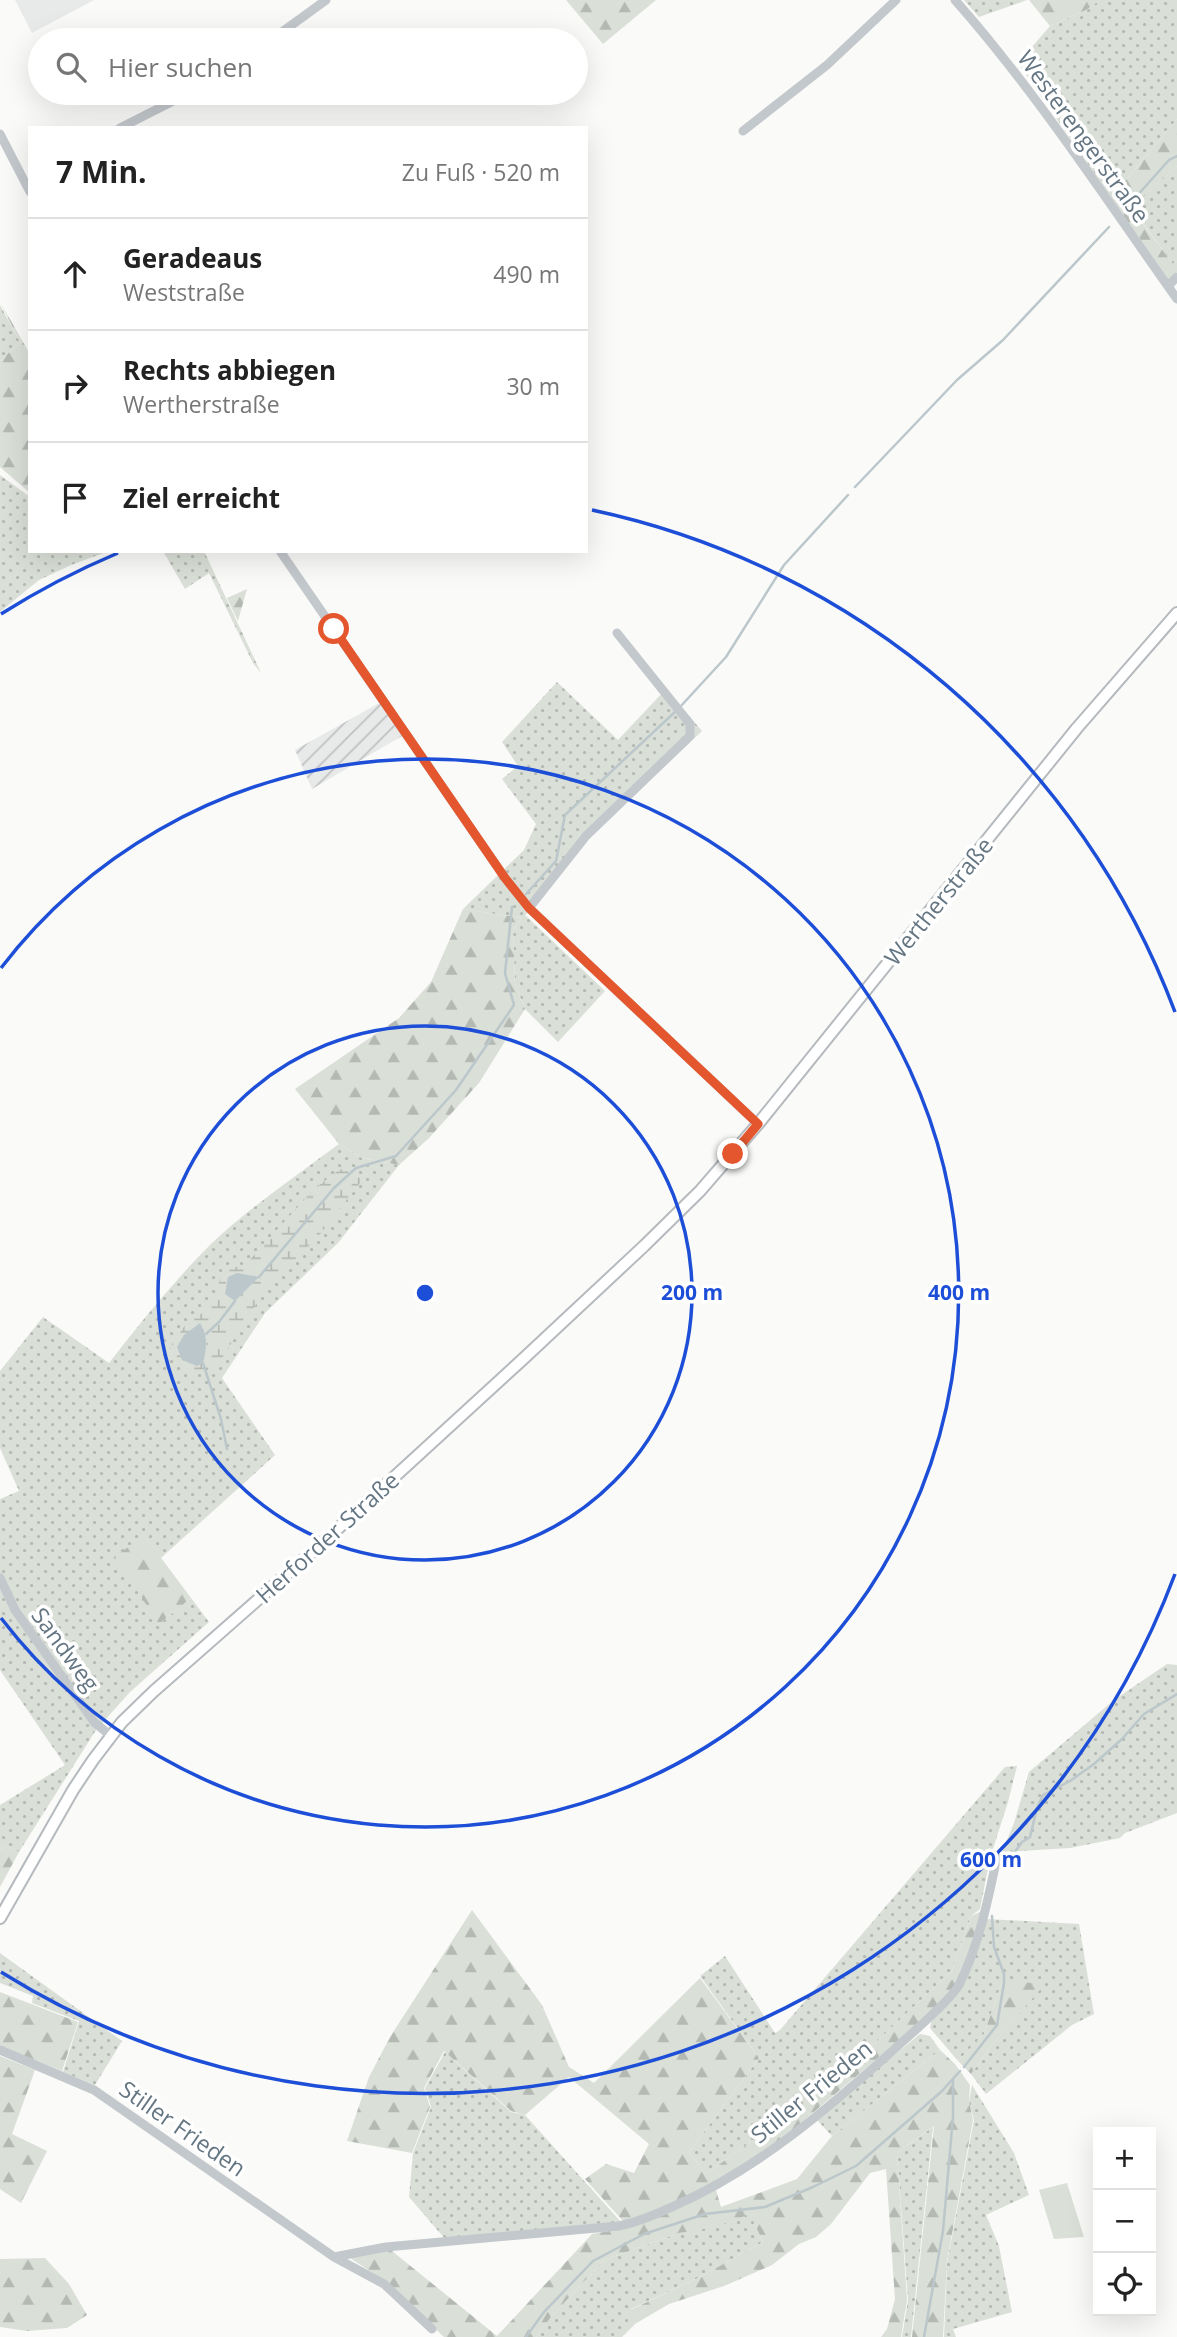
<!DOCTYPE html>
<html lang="de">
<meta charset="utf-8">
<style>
body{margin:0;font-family:"Open Sans",sans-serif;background:#f6f6f6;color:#222}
.controls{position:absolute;right:21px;bottom:21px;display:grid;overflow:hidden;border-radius:0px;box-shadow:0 7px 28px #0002}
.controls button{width:63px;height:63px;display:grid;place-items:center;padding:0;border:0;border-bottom:2px solid #e0e0e0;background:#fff;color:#222;font:35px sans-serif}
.stop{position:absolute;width:21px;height:21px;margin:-16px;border:5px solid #e4572e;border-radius:50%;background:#fff}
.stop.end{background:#e4572e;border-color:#fff;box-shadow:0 2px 7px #0008}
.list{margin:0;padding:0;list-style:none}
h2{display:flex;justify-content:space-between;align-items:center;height:91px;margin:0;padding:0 28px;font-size:30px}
h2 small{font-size:23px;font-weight:400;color:#767676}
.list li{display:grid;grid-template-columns:46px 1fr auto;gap:21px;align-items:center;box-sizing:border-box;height:112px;padding:0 28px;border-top:2px solid #e0e0e0}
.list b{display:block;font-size:26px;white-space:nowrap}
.list p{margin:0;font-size:23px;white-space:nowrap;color:#767676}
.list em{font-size:23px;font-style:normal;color:#767676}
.icon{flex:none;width:38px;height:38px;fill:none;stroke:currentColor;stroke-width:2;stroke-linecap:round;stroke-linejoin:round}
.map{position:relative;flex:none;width:1177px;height:2337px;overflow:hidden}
.search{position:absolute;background:#fff;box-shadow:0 7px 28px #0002;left:28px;top:28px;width:560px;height:77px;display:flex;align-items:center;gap:18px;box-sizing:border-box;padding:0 24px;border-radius:38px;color:#767676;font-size:26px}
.panel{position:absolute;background:#fff;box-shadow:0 7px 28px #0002;left:28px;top:126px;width:560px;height:427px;border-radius:0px}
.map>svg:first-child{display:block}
.built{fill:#e8e9e9}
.industrial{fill:url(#industrial-furrows)}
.grass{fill:url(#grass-dots)}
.forest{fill:url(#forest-firs)}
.wetland{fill:url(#wetland-marsh)}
.pitch{fill:#dadfd7}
.water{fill:#bbc7cb}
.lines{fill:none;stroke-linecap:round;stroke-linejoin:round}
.stream{stroke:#bbc7cb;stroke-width:2.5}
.major-casing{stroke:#b5babe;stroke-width:14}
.minor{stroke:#c3c8cc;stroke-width:9}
.major{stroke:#fff;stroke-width:10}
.route{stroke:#e4572e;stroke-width:9}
.ring{fill:none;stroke:#1d4ed8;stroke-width:3.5}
.labels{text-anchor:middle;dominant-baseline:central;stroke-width:7;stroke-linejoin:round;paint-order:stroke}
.street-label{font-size:23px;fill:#657683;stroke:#fff}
.centre{fill:#1d4ed8;stroke:#fff;stroke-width:3.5}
.ring-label{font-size:21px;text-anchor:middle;font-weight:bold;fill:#1d4ed8;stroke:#fff;stroke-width:7;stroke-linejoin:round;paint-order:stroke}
</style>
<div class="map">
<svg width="1177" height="2337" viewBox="0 0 1177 2337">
<defs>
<pattern id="industrial-furrows" width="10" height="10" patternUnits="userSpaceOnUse" patternTransform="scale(1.75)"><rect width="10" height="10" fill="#e8e9e9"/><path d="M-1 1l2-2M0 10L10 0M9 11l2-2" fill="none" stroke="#c0c1c2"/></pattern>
<pattern id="grass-dots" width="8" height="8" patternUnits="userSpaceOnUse" patternTransform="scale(1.75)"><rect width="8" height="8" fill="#dadfd7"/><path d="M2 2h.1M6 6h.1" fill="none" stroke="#b4b9b4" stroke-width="1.8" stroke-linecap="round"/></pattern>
<pattern id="forest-firs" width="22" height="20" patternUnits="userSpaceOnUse" patternTransform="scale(1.75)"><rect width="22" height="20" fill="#dadfd7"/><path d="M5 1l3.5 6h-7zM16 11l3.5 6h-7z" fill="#b4b9b4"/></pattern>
<pattern id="wetland-marsh" width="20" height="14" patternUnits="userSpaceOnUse" patternTransform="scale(1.75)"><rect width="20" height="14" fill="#dadfd7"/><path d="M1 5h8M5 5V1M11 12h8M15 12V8" fill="none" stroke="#b4b9b4"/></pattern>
</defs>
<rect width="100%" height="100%" fill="#fafaf8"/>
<path class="built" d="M15 0H94L32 33Z"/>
<path class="industrial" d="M381 702 402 736 312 789 295 750Z"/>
<path class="grass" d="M964 0H1027L979 17Z
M1100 0H1177V119L1111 198 1018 63 1050 26 1086 10Z
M1177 166V261L1173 264 1131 207Z
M0 305 20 342 0 361Z
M0 475 30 497V551H109L71 565 39 580 0 612Z
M163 551H204L261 673 253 663 209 573 185 589Z
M557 682 618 740 666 689 702 731 589 838 536 906 525 915 605 991 558 1042 525 1009 515 985 513 930 522 918 463 909 524 850 536 824 502 779 518 766 502 742Z
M339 1144 362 1158 399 1165 338 1243 265 1313 222 1378 275 1455 161 1558 144 1535 159 1624 191 1598 209 1622 130 1692 96 1730 19 1852 7 1846 0 1850V1805L65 1765 0 1670V1499L19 1491 0 1448V1371L43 1317 109 1363C141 1322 174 1281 211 1244 250 1207 296 1176 339 1144Z
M1167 1664 1177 1665V1813L1125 1833 1120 1838 1070 1848 1002 1852 1014 1823 1029 1772 1114 1700Z
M1017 1766 1008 1802 990 1858 980 1909 971 1916 952 1971 830 2085 706 2174 689 2152 759 2058 700 1976 725 1956 775 2033 780 2030 1005 1767Z
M987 1919 1079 1924 1094 2014 1072 2025 986 2094 971 2074 992 2045 1044 1984 1001 1985 984 2034 958 2061 930 2028 932 2018Z
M0 1953 122 2041 95 2085 63 2072 79 2021 32 2003 33 1996 0 1983Z
M920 2034 930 2036 940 2050 832 2136 816 2119Z
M445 2052 511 2112 525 2115 621 2222 446 2240 409 2197 413 2153 431 2107 425 2088Z
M972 2085 1014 2153 1029 2195 986 2215 999 2246 1012 2312 953 2329 956 2337H944L947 2263 974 2120 969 2102Z
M933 2127 911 2337H902L908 2300 897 2153Z
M750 2213 763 2242 698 2278 631 2309 635 2324 622 2337H536L551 2317 604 2260 679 2233 715 2226Z"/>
<path class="forest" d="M566 0H585L598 17 623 0H656L603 44Z
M1029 0H1100L1086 10 1050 26Z
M1177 119V166L1131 208 1173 264 1177 261V272L1169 280 1111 198Z
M0 302 30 354V493L0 467V361L20 342Z
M247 589 238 621 227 598Z
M463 909 522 918 513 930 515 985 525 1009 479 1083 428 1139 399 1165 362 1158 339 1144 295 1089 399 1018 431 982Z
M144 1535 191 1598 159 1624 115 1557Z
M7 1846 19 1852 0 1887V1850Z
M472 1910 542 2005 569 2067 594 2083 700 1978 759 2058 689 2152 706 2174 830 2085 952 1971 971 1916 982 1911 958 1984 916 2026 777 2143 712 2184 653 2212 623 2221 585 2179 606 2164 634 2173 649 2144 569 2077 525 2115 511 2111 444 2051 424 2088 430 2107 412 2153 347 2141 369 2077 390 2037Z
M1006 1981 1045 1984 992 2045 971 2074 958 2061 984 2034 1001 1985Z
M0 1992 78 2022 62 2071 0 2046Z
M940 2050 955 2064 970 2085 969 2101 973 2120 947 2261 943 2337H912L934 2126 897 2153 907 2300 901 2337H881L887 2329 895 2299 886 2169 870 2173 831 2224 816 2237 799 2244 772 2265 724 2286 669 2304 635 2324 630 2310 698 2278 763 2242 750 2214 715 2227 679 2233 604 2260 551 2317 536 2337H444L385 2281 350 2258 382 2251H392L497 2336 592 2234 632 2227 716 2190 721 2207 797 2179 832 2136Z
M0 2056 35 2070 12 2134 47 2151 21 2203 0 2189Z
M45 2258 69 2284 87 2315 67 2328 27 2331 0 2327V2259Z"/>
<path class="wetland" d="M340 1169 364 1178 317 1238 267 1287 217 1366 194 1372 176 1362 170 1347 186 1324 205 1311 217 1295 220 1276 232 1268 246 1264 313 1190Z"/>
<path class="pitch" d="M585 0H623L598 18Z
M1067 2183 1084 2237 1054 2239 1039 2190Z"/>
<path class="water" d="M237 1273 259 1277 235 1301 225 1294 228 1277Z
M200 1323C208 1336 207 1347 203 1363L197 1366 182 1360 177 1347 184 1335Z"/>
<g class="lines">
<path class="stream" d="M1126 208 1169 160 1177 156
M855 487 957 380 1003 340 1109 227
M680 707 726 657 784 565 848 495
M526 894 556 861 565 815 677 710
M259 1277 334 1188 356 1168 396 1156 456 1090 514 1005 505 973 512 907
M206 1334 219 1322 235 1301
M203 1363 221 1419 227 1449
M1014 1853 1022 1842 1030 1837 1037 1808 1043 1795 1070 1781 1094 1764 1122 1739 1144 1714 1177 1694
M964 2067 997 2025 1004 1983V1974L994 1947 992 1916
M526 2337 544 2312 593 2261 644 2234 705 2214 765 2207 813 2187 856 2166 942 2091 960 2071
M924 2337 943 2231 953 2117V2080"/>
<defs>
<path id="major" d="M0 1918 73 1790 93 1760 122 1722 154 1691 320 1545 522 1360 644 1246 700 1191 758 1124 1077 728 1177 613"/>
</defs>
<use href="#major" class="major-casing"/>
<path class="minor" d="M955 0C1037 93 1105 198 1177 299
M271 40 326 0
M120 128 189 93
M743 131 827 65 896 0
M0 134 30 192
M1168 286 1177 277
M280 551 505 878 529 908 758 1124
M529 908 586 836 690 736V724L617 633
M0 1578 15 1610 94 1722 111 1736
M0 2050 94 2090 334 2257 386 2247 619 2226C639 2222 656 2214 674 2206 760 2168 830 2107 899 2045 913 2032 951 2000 959 1985 979 1945 988 1900 997 1857
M334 2257 384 2284 432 2329"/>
<use href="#major" class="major"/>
</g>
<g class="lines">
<path class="route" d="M334 629 505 878 529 908 758 1124 733 1154"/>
</g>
<g class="ring">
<circle cx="425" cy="1293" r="267"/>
<path d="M1 968A534 534 0 1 1 1 1618"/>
<path d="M1175 1574A801 801 0 0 1 1 1972M1 614A801 801 0 0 1 118 553M592 510A801 801 0 0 1 1175 1012"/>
</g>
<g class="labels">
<g class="street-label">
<text transform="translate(1084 136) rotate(54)">Westerengerstraße</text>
<text transform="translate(938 901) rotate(-51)">Wertherstraße</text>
<text transform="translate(327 1537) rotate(-42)">Herforder Straße</text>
<text transform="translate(66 1649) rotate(54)">Sandweg</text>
<text transform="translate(811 2091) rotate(-39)">Stiller Frieden</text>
<text transform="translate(183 2128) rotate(35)">Stiller Frieden</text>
</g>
</g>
<circle cx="425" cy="1293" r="10" class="centre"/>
<g class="ring-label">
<text x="692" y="1300">200 m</text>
<text x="959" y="1300">400 m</text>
<text x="991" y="1867">600 m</text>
</g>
</svg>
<div class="controls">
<button>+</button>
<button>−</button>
<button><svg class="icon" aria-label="locate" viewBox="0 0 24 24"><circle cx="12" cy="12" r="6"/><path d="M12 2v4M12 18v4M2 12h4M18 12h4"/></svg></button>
</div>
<div class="stop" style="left:334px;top:629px"></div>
<div class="stop end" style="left:733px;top:1154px"></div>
<div class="search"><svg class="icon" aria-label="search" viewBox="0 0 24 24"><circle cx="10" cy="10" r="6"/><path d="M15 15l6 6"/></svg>Hier suchen</div>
<section class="panel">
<h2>7 Min.<small>Zu Fuß · 520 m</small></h2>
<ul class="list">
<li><svg class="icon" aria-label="ahead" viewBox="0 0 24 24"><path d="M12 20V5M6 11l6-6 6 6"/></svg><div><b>Geradeaus</b><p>Weststraße</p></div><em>490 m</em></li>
<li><svg class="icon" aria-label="right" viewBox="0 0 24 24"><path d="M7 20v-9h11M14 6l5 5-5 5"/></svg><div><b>Rechts abbiegen</b><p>Wertherstraße</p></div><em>30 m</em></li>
<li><svg class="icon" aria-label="arrive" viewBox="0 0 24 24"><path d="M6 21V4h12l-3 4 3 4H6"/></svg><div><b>Ziel erreicht</b></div></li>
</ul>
</section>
</div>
